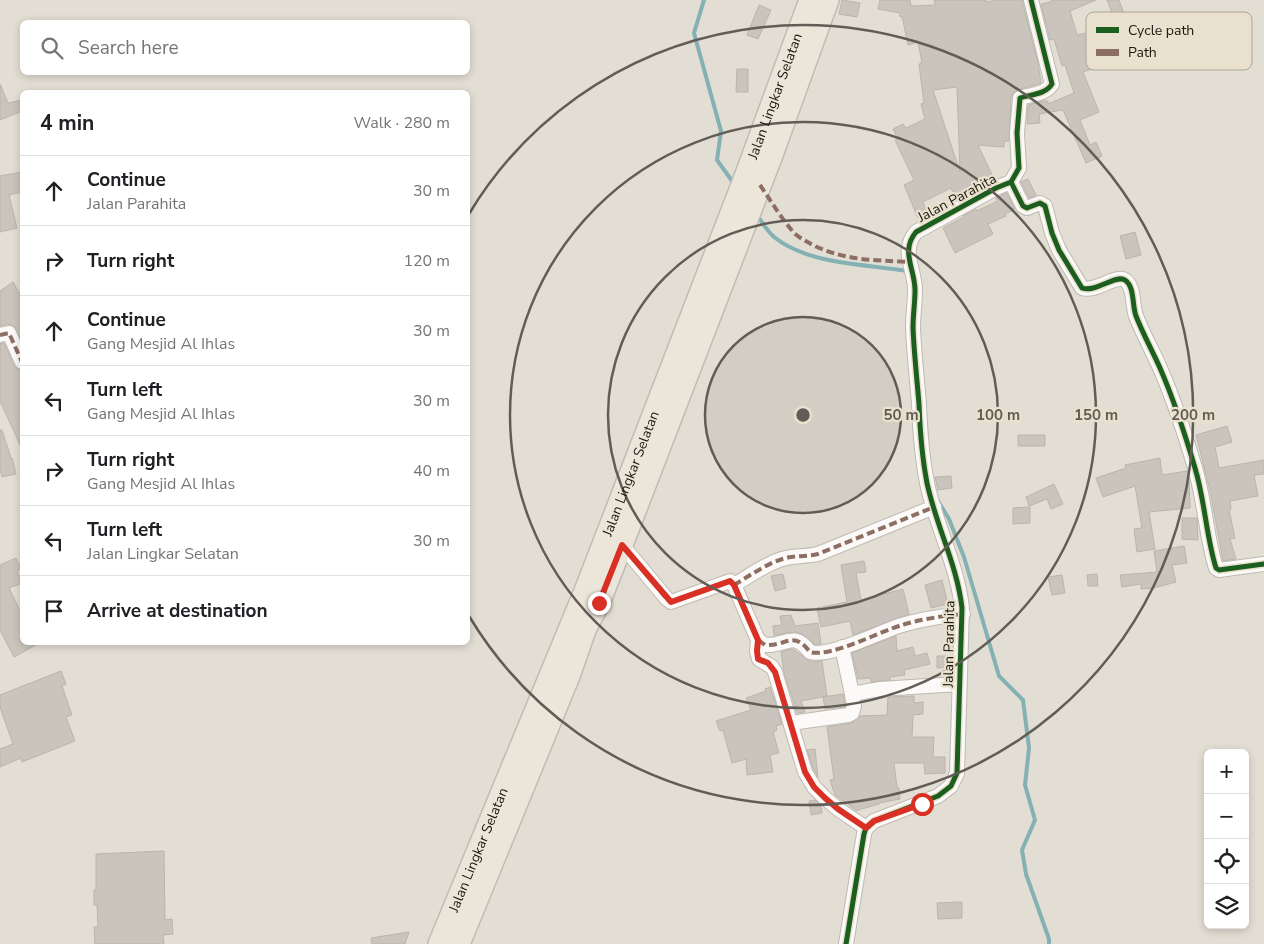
<!DOCTYPE html>
<meta charset="utf-8">
<style>
body{margin:0;font-family:"Nunito Sans",sans-serif;background:#f6f6f6;color:#202124}
.controls{position:absolute;right:15px;bottom:15px;display:grid;overflow:hidden;border-radius:8px;box-shadow:0 2px 8px #0003}
.controls button{width:45px;height:45px;display:grid;place-items:center;padding:0;border:0;border-bottom:1px solid #e0e0e0;background:#fff;color:#202124;font:25px sans-serif}
.stop{position:absolute;width:15px;height:15px;margin:-11px;border:4px solid #d93025;border-radius:50%;background:#fff}
.stop.end{background:#d93025;border-color:#fff;box-shadow:0 1px 5px #0008}
.list{margin:0;padding:0;list-style:none}
h2{display:flex;justify-content:space-between;align-items:center;height:65px;margin:0;padding:0 20px;font-size:21px}
h2 small{font-size:16px;font-weight:400;color:#757577}
.list li{display:grid;grid-template-columns:32px 1fr auto;gap:15px;align-items:center;box-sizing:border-box;height:70px;padding:0 20px;border-top:1px solid #e0e0e0}
.list b{display:block;font-size:19px;white-space:nowrap}
.list p{margin:0;font-size:16px;white-space:nowrap;color:#757577}
.list em{font-size:16px;font-style:normal;color:#757577}
.icon{flex:none;width:28px;height:28px;fill:none;stroke:currentColor;stroke-width:2;stroke-linecap:round;stroke-linejoin:round}
.map{position:relative;flex:none;width:1264px;height:944px;overflow:hidden}
.search{position:absolute;background:#fff;box-shadow:0 2px 8px #0003;left:20px;top:20px;width:450px;height:55px;display:flex;align-items:center;gap:12px;box-sizing:border-box;padding:0 18px;border-radius:8px;color:#757577;font-size:19px}
.panel{position:absolute;background:#fff;box-shadow:0 2px 8px #0003;left:20px;top:90px;width:450px;height:555px;border-radius:8px}
.map>svg:first-child{display:block}
.lines{fill:none;stroke-linecap:round;stroke-linejoin:round}
.stream{stroke:#84b1b4;stroke-width:4}
.building{fill:#cac4bd;stroke:#bab4ae;fill-rule:evenodd}
.street-casing{stroke:#bebab1;stroke-width:16}
.primary-casing{stroke:#bebcb7;stroke-width:24}
.street{stroke:#fbfaf8;stroke-width:14}
.primary{stroke:#ece6da;stroke-width:21}
.quiet{stroke:#8d6e63;stroke-width:4;stroke-dasharray:8 4;stroke-linecap:butt}
.cycleway-casing{stroke:#e9e1cd;stroke-width:8}
.cycleway{stroke:#1b5e20;stroke-width:5}
.route{stroke:#d93025;stroke-width:6}
.ring{fill:none;stroke:#615d56;stroke-width:2.5}
.labels{text-anchor:middle;dominant-baseline:central;stroke-width:4.5;stroke-linejoin:round;paint-order:stroke}
.street-label{font-size:14px;fill:#1b1812;stroke:#e9e1cd}
.key{fill:#e9e1cd;stroke:#aba595;stroke-width:1}
.key-label{font-size:14px;fill:#1b1812}
.centre{fill:#615d56;stroke:#e9e1cd;stroke-width:2.5}
.ring-label{font-size:15px;text-anchor:middle;font-weight:bold;fill:#615d56;stroke:#e9e1cd;stroke-width:4.5;stroke-linejoin:round;paint-order:stroke}
</style>
<div class="map">
<svg width="1264" height="944" viewBox="0 0 1264 944">
<rect width="100%" height="100%" fill="#e3ded3"/>
<g class="lines">
<path class="stream" d="M704 0 694 33 721 131 717 160 735 185
M757 215C762 222 767 231 774 237 809 265 865 264 908 271
M938 501 949 519 964 557 999 676 1023 700 1029 748 1025 785 1035 820 1022 850 1026 874 1049 939V944"/>
</g>
<path class="building" d="M842 0 860 3 857 17 839 14Z
M880 0H910L911 6 935 5 934 0H986V2L997 0H1022L1038 63 1041 83 1017 90 1014 92 1011 97 1009 141H1004V147L978 145 994 179 956 200 951 188 923 202 928 214 918 218 904 185 914 180 895 140 898 139 893 129 903 124 906 128 925 119 921 104 924 103 919 64 922 63 918 42 908 45 902 16 900 17V13L878 9ZM957 87 960 172 933 90Z
M1051 0H1096L1070 11 1077 35 1095 31 1107 64 1083 72 1099 112 1080 120 1090 145 1096 142 1102 156 1086 163 1063 110 1039 114 1040 123 1027 124 1028 105 1044 101H1048V104L1074 93 1065 65 1062 66 1054 39 1050 40 1041 4 1051 2Z
M1107 0H1119L1128 25 1146 17 1147 19 1160 14 1166 29 1154 34V35L1152 36 1157 48 1127 61 1111 25 1116 23Z
M759 5 771 10 758 39 747 35Z
M737 69H748V92H736Z
M0 84 8 103 22 100V111L0 120Z
M22 172V192L9 195 17 228 0 232V176Z
M1028 179 1036 195 1029 198 1021 182Z
M1007 193 1015 209 1005 214 1006 216 988 224 993 234 955 253 943 228 964 217 963 216 976 209 977 211 998 201 996 198Z
M1135 232 1141 255 1126 259 1120 236Z
M13 282 22 298V342L14 326 8 324 0 326V291Z
M4 343 14 366 17 369 22 371V449L0 401V344Z
M1227 426 1232 442 1215 447 1219 468 1264 460V474L1254 475 1258 496 1230 501 1231 509 1229 510 1235 538 1230 539 1236 559 1223 561 1210 491 1196 435Z
M0 430H2L11 458H12L16 474 2 477 0 469Z
M1018 435H1045V446H1018Z
M1160 458 1162 475 1187 471 1189 479 1190 508 1149 512 1155 549 1137 552 1134 529 1142 528 1135 486 1103 497 1096 478 1126 468 1125 465Z
M951 476 952 488 938 490 935 477Z
M1054 484 1063 504 1051 509 1047 499 1029 506 1026 497Z
M1030 507V523L1013 524V508Z
M1182 518H1197L1198 540 1182 539Z
M1184 546 1187 563 1172 565 1176 582 1154 588 1141 589V584L1122 587 1120 575 1157 572 1154 551Z
M16 558 21 569 17 571 22 583 9 588 22 615V642H41L14 657 0 630V565Z
M864 561 866 572 856 573 861 600 903 589 909 614 853 635 850 621 821 627 817 608 847 602 841 565Z
M783 574 786 588 775 591 771 576Z
M1097 574 1098 586H1088L1087 575Z
M1062 575 1065 593 1052 595 1048 577Z
M942 580 948 604 931 608 925 585Z
M791 615 795 626 818 623 821 644H814L804 635 796 632 774 635 773 626 782 625 780 616Z
M896 636 897 651 913 647 915 656 927 653 930 664 904 670 905 675 890 677V680L871 682V678L858 679 852 653Z
M793 649 809 661H822L827 696 801 701 805 712 797 713 784 672 781 652Z
M937 656H952L951 667 937 668Z
M61 671 66 684 62 686 72 715 66 717 75 741 22 762 21 758 0 767V749L13 744 0 707V695Z
M770 687 782 724 776 726 777 730 773 732 779 753 770 755 773 772 747 775 746 759 732 763 723 730 720 731 716 721 751 710 746 698 766 691 765 689Z
M843 694 845 707 825 709 823 697Z
M914 696V703L923 702V714L913 715 912 737H934L933 757H945V773L925 774 924 763H894L897 788H899L900 799 879 803V804L858 810 857 811 835 795 830 780 834 779 827 727 852 723 860 716 887 715 888 697Z
M815 749 818 777 813 768 807 750Z
M815 800 821 806 822 813 811 815 809 801Z
M164 851 165 920 172 919 173 934 163 935 164 944H95L94 927H98L97 905H94V890L96 889V854Z
M962 902V918L938 919 937 903Z
M409 932 405 944H372L371 938Z"/>
<g class="lines">
<defs>
<path id="street" d="M1011 182 1023 206 1027 208 1040 203 1045 206 1052 233 1059 250 1082 288C1095 293 1116 274 1125 280 1135 287 1132 306 1136 316 1143 334 1152 350 1160 368 1174 400 1185 434 1195 468 1205 501 1206 536 1216 568L1219 570 1264 564
M0 335 9 333 22 362
M622 545 667 599 671 602 730 581 734 585 758 640 765 645C787 646 793 630 810 652 830 658 881 631 902 625 922 619 942 616 963 614
M734 585C751 575 771 560 791 557 800 556 809 556 818 554L934 507
M758 640 757 651 759 659 772 667 775 672 805 772 814 787 825 798 838 809 866 828
M842 647 852 694
M791 723 848 715 852 713 854 706 852 694 880 689 959 684
M846 944 864 834 866 828 874 821 938 796 951 786 957 773 962 608C957 564 936 526 927 483 922 457 920 431 919 404 917 379 914 353 913 328 913 315 915 303 915 290 915 269 900 251 916 232L996 188 1011 182 1019 168 1017 133 1020 98C1031 94 1045 95 1052 84L1031 0"/>
<g id="primary">
<path id="s1" d="M439 944 585 591 745 177 810 0"/>
<path d="M459 944 569 676 585 630 599 603 622 545 772 155 828 0"/>
</g>
</defs>
<use href="#street" class="street-casing"/>
<use href="#primary" class="primary-casing"/>
<use href="#street" class="street"/>
<use href="#primary" class="primary"/>
<path class="quiet" d="M760 185C771 201 781 218 794 233 801 239 809 243 817 247 849 261 875 260 909 262
M0 335 9 333 22 362
M622 545 667 599 671 602 730 581 734 585 758 640 765 645C787 646 793 630 810 652 830 658 881 631 902 625 922 619 942 616 963 614
M734 585C751 575 771 560 791 557 800 556 809 556 818 554L934 507"/>
<defs>
<path id="cycleway" d="M1011 182 1023 206 1027 208 1040 203 1045 206 1052 233 1059 250 1082 288C1095 293 1116 274 1125 280 1135 287 1132 306 1136 316 1143 334 1152 350 1160 368 1174 400 1185 434 1195 468 1205 501 1206 536 1216 568L1219 570 1264 564
M846 944 864 834 866 828 874 821 938 796 951 786 957 773 962 608C957 564 936 526 927 483 922 457 920 431 919 404 917 379 914 353 913 328 913 315 915 303 915 290 915 269 900 251 916 232L996 188 1011 182 1019 168 1017 133 1020 98C1031 94 1045 95 1052 84L1031 0"/>
</defs>
<use href="#cycleway" class="cycleway-casing"/>
<use href="#cycleway" class="cycleway"/>
</g>
<g class="lines">
<path class="route" d="M599 603 622 545 671 602 730 581 734 585 758 640 757 651 758 659 768 663 775 672 805 772 814 787 825 798 838 809 866 828 874 821 922 804"/>
</g>
<circle cx="803" cy="415" r="98" fill="#615d56" fill-opacity=".12"/>
<g class="ring">
<circle cx="803" cy="415" r="98"/>
<circle cx="803" cy="415" r="195"/>
<circle cx="803" cy="415" r="293"/>
<path d="M469 214A390 390 0 1 1 469 616"/>
</g>
<g class="labels">
<g class="street-label">
<text stroke="none"><textPath href="#s1" startOffset="912">Jalan Lingkar Selatan</textPath></text>
<text transform="translate(957 198) rotate(-28)">Jalan Parahita</text>
<text stroke="none"><textPath href="#s1" startOffset="508">Jalan Lingkar Selatan</textPath></text>
<text transform="translate(949 644) rotate(-89)">Jalan Parahita</text>
<text stroke="none"><textPath href="#s1" startOffset="102">Jalan Lingkar Selatan</textPath></text>
</g>
</g>
<rect x="1086" y="12" width="166" height="58" rx="8" class="key"/>
<rect x="1096" y="27" width="23" height="6" fill="#1b5e20"/>
<rect x="1096" y="49" width="23" height="7" fill="#8d6e63"/>
<g class="key-label">
<text x="1128" y="35">Cycle path</text>
<text x="1128" y="57">Path</text>
</g>
<circle cx="803" cy="415" r="8" class="centre"/>
<g class="ring-label">
<text x="901" y="420">50 m</text>
<text x="998" y="420">100 m</text>
<text x="1096" y="420">150 m</text>
<text x="1193" y="420">200 m</text>
</g>
</svg>
<div class="controls">
<button>+</button>
<button>−</button>
<button><svg class="icon" aria-label="locate" viewBox="0 0 24 24"><circle cx="12" cy="12" r="6"/><path d="M12 2v4M12 18v4M2 12h4M18 12h4"/></svg></button>
<button><svg class="icon" aria-label="layers" viewBox="0 0 24 24"><path d="M12 4l9 5-9 5-9-5zM3 14l9 5 9-5"/></svg></button>
</div>
<div class="stop" style="left:922px;top:804px"></div>
<div class="stop end" style="left:599px;top:603px"></div>
<div class="search"><svg class="icon" aria-label="search" viewBox="0 0 24 24"><circle cx="10" cy="10" r="6"/><path d="M15 15l6 6"/></svg>Search here</div>
<section class="panel">
<h2>4 min<small>Walk · 280 m</small></h2>
<ul class="list">
<li><svg class="icon" aria-label="ahead" viewBox="0 0 24 24"><path d="M12 20V5M6 11l6-6 6 6"/></svg><div><b>Continue</b><p>Jalan Parahita</p></div><em>30 m</em></li>
<li><svg class="icon" aria-label="right" viewBox="0 0 24 24"><path d="M7 20v-9h11M14 6l5 5-5 5"/></svg><div><b>Turn right</b></div><em>120 m</em></li>
<li><svg class="icon" aria-label="ahead" viewBox="0 0 24 24"><path d="M12 20V5M6 11l6-6 6 6"/></svg><div><b>Continue</b><p>Gang Mesjid Al Ihlas</p></div><em>30 m</em></li>
<li><svg class="icon" aria-label="left" viewBox="0 0 24 24"><path d="M17 20v-9H6M10 6l-5 5 5 5"/></svg><div><b>Turn left</b><p>Gang Mesjid Al Ihlas</p></div><em>30 m</em></li>
<li><svg class="icon" aria-label="right" viewBox="0 0 24 24"><path d="M7 20v-9h11M14 6l5 5-5 5"/></svg><div><b>Turn right</b><p>Gang Mesjid Al Ihlas</p></div><em>40 m</em></li>
<li><svg class="icon" aria-label="left" viewBox="0 0 24 24"><path d="M17 20v-9H6M10 6l-5 5 5 5"/></svg><div><b>Turn left</b><p>Jalan Lingkar Selatan</p></div><em>30 m</em></li>
<li><svg class="icon" aria-label="arrive" viewBox="0 0 24 24"><path d="M6 21V4h12l-3 4 3 4H6"/></svg><div><b>Arrive at destination</b></div></li>
</ul>
</section>
</div>
